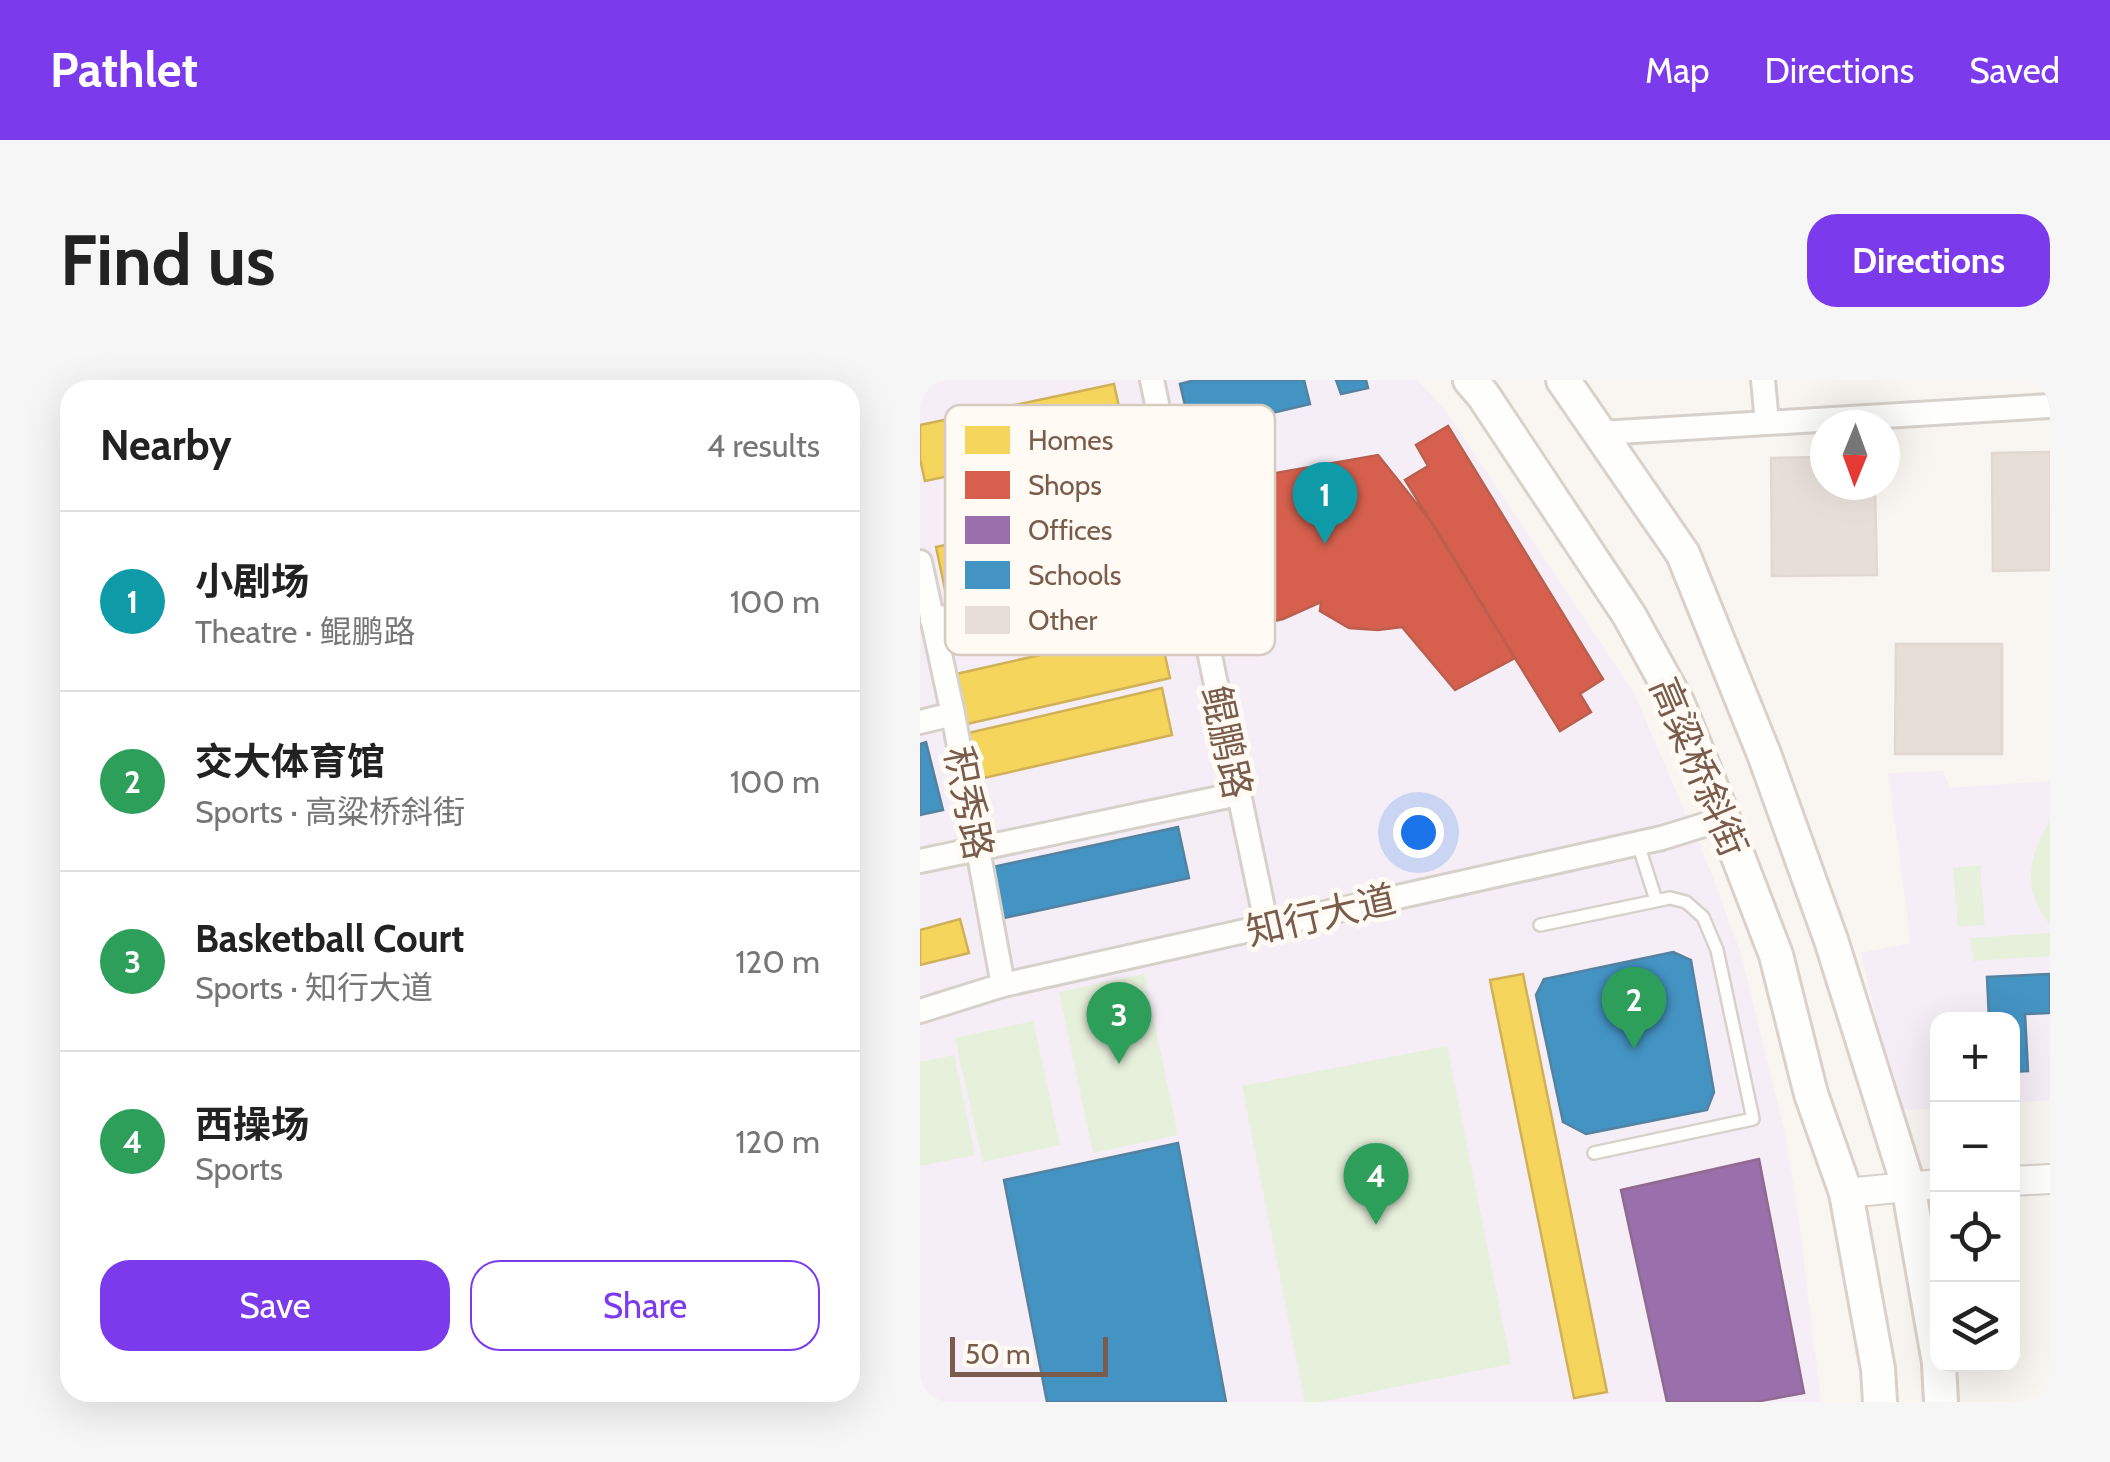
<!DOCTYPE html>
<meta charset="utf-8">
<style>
body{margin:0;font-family:Cabin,"Noto Sans SC",sans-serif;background:#f6f6f6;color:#222}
.controls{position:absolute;right:30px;bottom:30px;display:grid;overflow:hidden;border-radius:20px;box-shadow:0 10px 40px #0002}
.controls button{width:90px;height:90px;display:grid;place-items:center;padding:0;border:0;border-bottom:2px solid #e0e0e0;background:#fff;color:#222;font:50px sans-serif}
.compass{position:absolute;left:890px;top:30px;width:90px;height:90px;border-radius:50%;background:#fff;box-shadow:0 10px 40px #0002;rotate:181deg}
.scale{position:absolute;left:30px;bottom:25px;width:158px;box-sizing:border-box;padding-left:10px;border:5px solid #7a5c4d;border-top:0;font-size:28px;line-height:35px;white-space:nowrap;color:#7a5c4d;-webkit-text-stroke:8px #fffaf3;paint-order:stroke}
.you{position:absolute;left:498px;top:452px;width:35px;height:35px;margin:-25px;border:8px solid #fff;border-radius:50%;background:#1a73e8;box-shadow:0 0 0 15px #1a73e833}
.badge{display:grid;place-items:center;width:65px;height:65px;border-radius:50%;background:#7c3aed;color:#fff;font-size:32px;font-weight:700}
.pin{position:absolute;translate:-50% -82px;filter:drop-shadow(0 2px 5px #0008)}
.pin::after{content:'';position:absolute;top:52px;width:35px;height:30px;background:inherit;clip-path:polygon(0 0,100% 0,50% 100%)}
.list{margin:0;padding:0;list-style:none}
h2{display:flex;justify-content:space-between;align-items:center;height:130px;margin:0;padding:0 40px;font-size:42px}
h2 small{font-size:32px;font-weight:400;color:#767676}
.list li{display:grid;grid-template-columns:65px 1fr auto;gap:30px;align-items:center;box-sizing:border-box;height:180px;padding:0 40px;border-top:2px solid #e0e0e0}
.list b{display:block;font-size:38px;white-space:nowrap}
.list p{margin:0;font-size:32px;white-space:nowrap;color:#767676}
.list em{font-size:32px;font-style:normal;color:#767676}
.actions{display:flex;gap:20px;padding:30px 40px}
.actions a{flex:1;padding:22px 0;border:2px solid #7c3aed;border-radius:30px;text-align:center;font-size:35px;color:#7c3aed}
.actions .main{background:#7c3aed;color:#fff}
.icon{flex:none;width:55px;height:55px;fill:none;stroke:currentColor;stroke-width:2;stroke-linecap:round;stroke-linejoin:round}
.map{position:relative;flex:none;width:1130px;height:1022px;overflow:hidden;border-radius:30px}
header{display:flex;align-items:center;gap:60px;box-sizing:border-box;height:140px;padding:0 50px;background:#7c3aed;color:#fff}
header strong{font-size:48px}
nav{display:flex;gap:55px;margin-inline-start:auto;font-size:35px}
.intro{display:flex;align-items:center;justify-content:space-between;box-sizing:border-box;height:240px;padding:0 60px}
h1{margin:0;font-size:70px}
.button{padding:25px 45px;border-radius:30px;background:#7c3aed;color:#fff;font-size:35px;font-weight:700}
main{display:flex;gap:60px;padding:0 60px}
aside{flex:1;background:#fff;border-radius:30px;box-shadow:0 10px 40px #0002}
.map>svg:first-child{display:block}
.education{fill:#f6eef6}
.green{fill:#e7f0db}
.homes{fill:#f6d55c;stroke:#d1b158;stroke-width:2.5}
.shops{fill:#d6604d;stroke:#ba5f4d;stroke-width:2.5}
.offices{fill:#9970ab;stroke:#906a8f;stroke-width:2.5}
.schools{fill:#4393c3;stroke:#5482a0;stroke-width:2.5}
.building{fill:#e6ded7;stroke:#e2d8d2;stroke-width:2.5}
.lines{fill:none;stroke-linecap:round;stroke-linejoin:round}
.service-casing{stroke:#d7d1cb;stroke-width:16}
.minor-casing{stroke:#d7d1cb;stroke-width:28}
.tertiary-casing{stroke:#d7d1cb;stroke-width:32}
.secondary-casing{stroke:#d9d2cb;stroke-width:38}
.service{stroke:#fefefd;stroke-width:11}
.minor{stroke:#fefefd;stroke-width:22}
.tertiary{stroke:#fefefd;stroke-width:28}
.secondary{stroke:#fefefd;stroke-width:32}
.labels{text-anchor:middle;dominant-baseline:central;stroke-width:10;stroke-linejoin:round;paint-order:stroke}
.street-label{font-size:38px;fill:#7a5c4d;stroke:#fffaf3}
.key{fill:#fffaf3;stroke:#d7cbc1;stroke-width:2.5}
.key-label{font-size:28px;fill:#7a5c4d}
</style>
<header>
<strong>Pathlet</strong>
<nav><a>Map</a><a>Directions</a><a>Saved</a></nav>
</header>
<div class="intro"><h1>Find us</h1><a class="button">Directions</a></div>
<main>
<aside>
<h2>Nearby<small>4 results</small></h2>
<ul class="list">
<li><span class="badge" style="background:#0f9aa8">1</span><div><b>小剧场</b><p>Theatre · 鲲鹏路</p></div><em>100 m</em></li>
<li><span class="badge" style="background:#2e9e5b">2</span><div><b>交大体育馆</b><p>Sports · 高粱桥斜街</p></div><em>100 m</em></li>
<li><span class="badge" style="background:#2e9e5b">3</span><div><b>Basketball Court</b><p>Sports · 知行大道</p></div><em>120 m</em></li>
<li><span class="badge" style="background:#2e9e5b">4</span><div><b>西操场</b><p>Sports</p></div><em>120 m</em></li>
</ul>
<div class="actions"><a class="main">Save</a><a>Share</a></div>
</aside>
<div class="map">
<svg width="1130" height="1022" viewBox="0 0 1130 1022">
<rect width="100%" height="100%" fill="#f9f5f0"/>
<path class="education" d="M0 0H497L523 27 713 311 791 492 821 574 863 745 877 824 901 1022H0Z
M1023 391 1030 408 1130 401V720L1093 723 1092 639H1018L1017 728 977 731 941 573 991 563 968 393Z"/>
<path class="green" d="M1130 441V545C1101 508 1108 479 1130 441Z
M1060 485 1065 545 1038 547 1033 488Z
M1130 553V576L1053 581 1050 558Z
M224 594 258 755 173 773 139 612Z
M113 641 140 765 63 782 35 658Z
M527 666 591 984 401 1022H385L322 706Z
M34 675 55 775 0 786V682Z"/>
<path class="homes" d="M194 4 206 59 5 101 0 79V45Z
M220 125 230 172 26 214 16 167Z
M239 248 250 298 47 344 36 294Z
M242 308 252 355 55 400 44 354Z
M40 539 49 573 0 585V550Z
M603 594 687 1012 654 1018 570 600Z"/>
<path class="shops" d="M528 46 683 299 660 314 671 332 640 351 485 100 508 86 496 65Z
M458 75 513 144 595 278 535 310 482 247 458 250 429 248 400 231 401 222 363 239 333 246 299 248 285 239 258 110Z"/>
<path class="offices" d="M839 779 884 1013 835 1022H747L701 810Z"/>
<path class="schools" d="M275 0H384L390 24 271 52 260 4Z
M416 0H446L448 8 421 14Z
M6 362 23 430 0 435V364Z
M258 447 269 498 84 538 73 487Z
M753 572 771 580 794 712 787 730 666 754 643 742 616 615 624 599Z
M1130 594V633L1105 634 1108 691 1092 692V639H1069L1067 597Z
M258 763 306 1022H127L84 800Z"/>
<path class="building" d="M1130 72V190L1073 191 1072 73Z
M905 77V105H955L957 195 852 196 851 78Z
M976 264H1082V374H975Z"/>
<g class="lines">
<defs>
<path id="service" d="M718 464 736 520
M620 545 750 518 766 522 783 537 797 570 833 739 674 773"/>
<path id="minor" d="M232 0 347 547
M843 0 847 42
M681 53 1130 26
M0 182 33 334 83 605
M12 240 268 184
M0 342 33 334
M0 481 318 414
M0 631 83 605 742 458 803 439"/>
<path id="tertiary" d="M1092 801 1130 799
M926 813 1018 804"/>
<path id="secondary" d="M550 0 563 15 709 235 758 324 787 396 856 575 891 714 926 813 958 989 960 1022
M643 0 763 174 844 374 911 560 988 805 1018 977
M1019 984 1021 1022"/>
</defs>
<use href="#service" class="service-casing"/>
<use href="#minor" class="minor-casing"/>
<use href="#tertiary" class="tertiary-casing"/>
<use href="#secondary" class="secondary-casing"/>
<use href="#service" class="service"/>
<use href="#minor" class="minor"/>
<use href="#tertiary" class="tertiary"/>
<use href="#secondary" class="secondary"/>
</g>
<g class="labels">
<g class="street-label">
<text transform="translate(307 362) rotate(78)">鲲鹏路</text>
<text transform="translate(779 387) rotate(67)">高粱桥斜街</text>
<text transform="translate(49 423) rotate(79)">积秀路</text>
<text transform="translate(401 535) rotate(-13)">知行大道</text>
</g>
</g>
<rect x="25" y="25" width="330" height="250" rx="15" class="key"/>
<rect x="45" y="46" width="45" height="28" fill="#f6d55c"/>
<rect x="45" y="91" width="45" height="28" fill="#d6604d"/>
<rect x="45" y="136" width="45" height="28" fill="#9970ab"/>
<rect x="45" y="181" width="45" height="28" fill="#4393c3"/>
<rect x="45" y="226" width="45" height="28" fill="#e6ded7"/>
<g class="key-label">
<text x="108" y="70">Homes</text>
<text x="108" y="115">Shops</text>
<text x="108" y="160">Offices</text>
<text x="108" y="205">Schools</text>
<text x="108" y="250">Other</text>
</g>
</svg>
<div class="controls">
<button>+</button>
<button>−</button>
<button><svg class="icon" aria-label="locate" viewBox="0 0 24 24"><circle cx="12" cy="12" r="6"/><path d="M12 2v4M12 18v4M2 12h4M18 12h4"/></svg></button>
<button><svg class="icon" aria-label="layers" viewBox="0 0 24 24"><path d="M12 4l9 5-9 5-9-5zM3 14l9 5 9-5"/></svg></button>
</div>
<svg class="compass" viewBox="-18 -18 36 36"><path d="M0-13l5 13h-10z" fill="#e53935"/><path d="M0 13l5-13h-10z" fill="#767676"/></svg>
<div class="scale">50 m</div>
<div class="you"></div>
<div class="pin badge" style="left:405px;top:164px;background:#0f9aa8">1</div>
<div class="pin badge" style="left:714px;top:669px;background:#2e9e5b">2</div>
<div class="pin badge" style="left:199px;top:684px;background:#2e9e5b">3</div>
<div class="pin badge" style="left:456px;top:845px;background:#2e9e5b">4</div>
</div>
</main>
